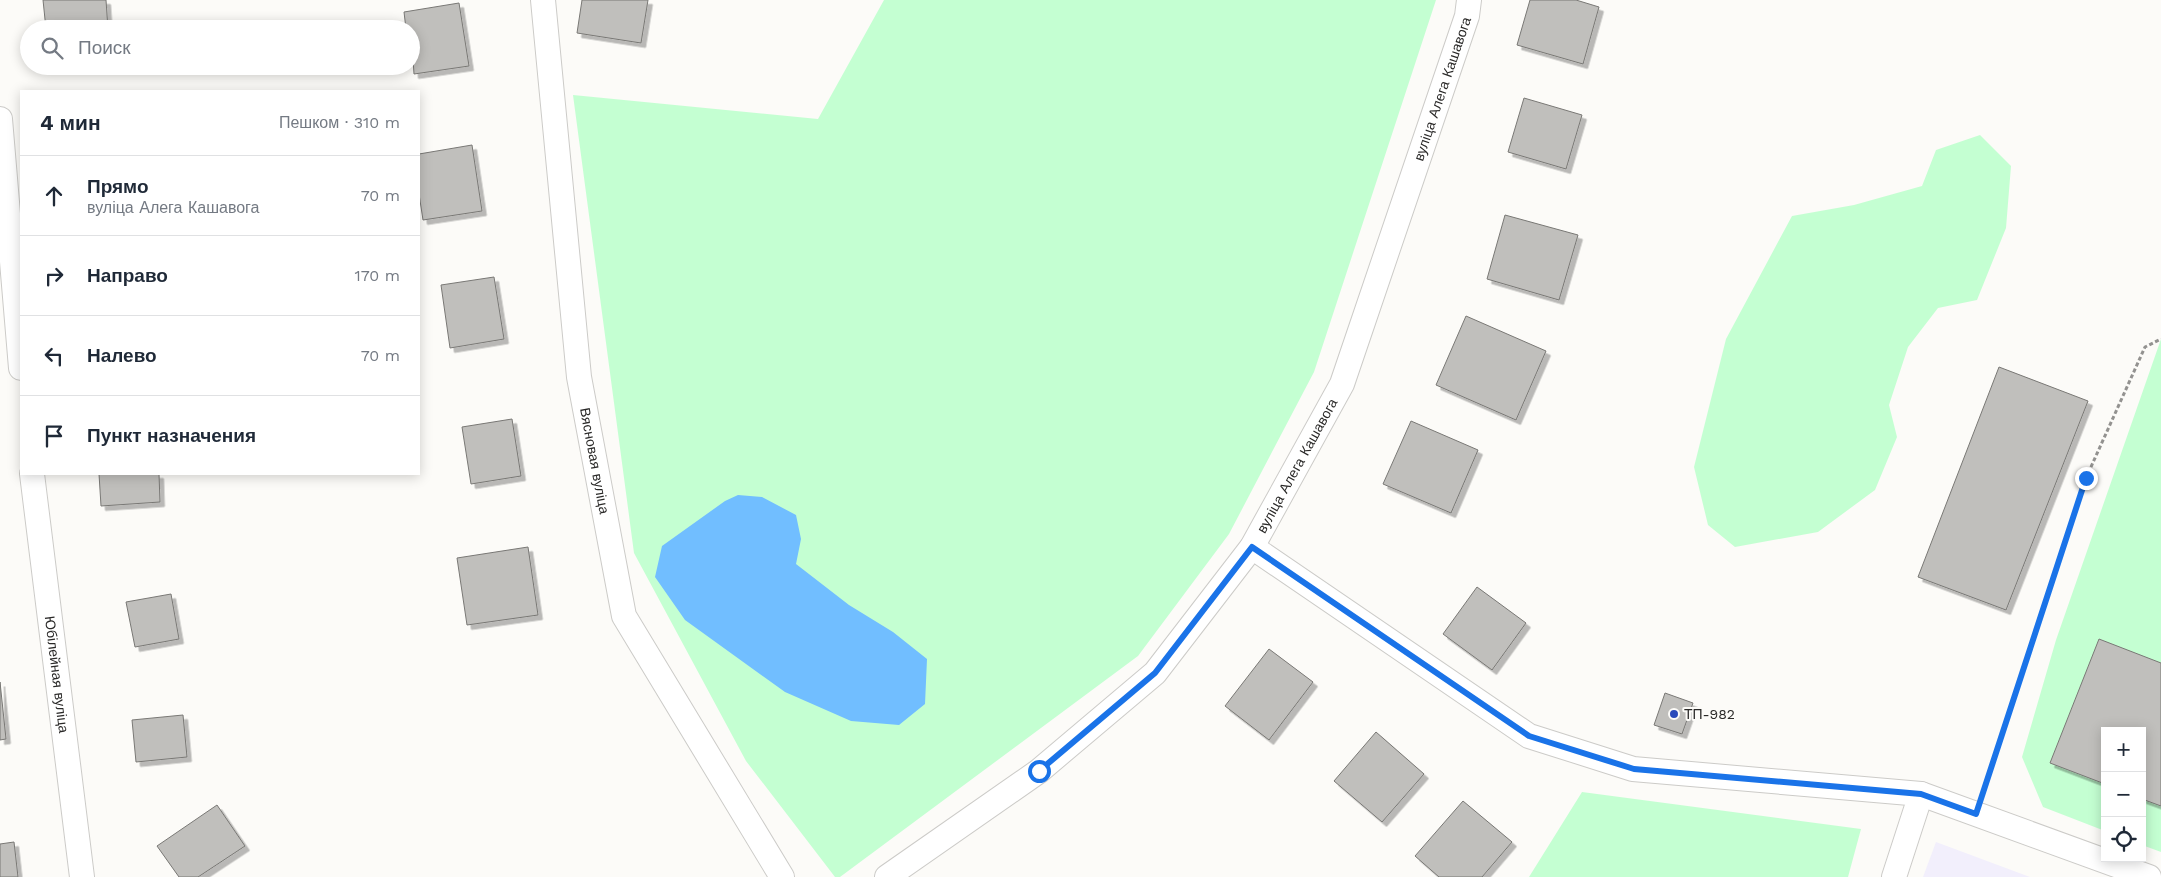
<!DOCTYPE html>
<html lang="ru">
<meta charset="utf-8">
<style>
body{margin:0;font-family:"Work Sans",sans-serif;background:#f6f6f7;color:#1f2937}
.controls{position:absolute;right:15px;bottom:15px;display:grid;overflow:hidden;border-radius:0px;box-shadow:0 2px 12px #0003}
.controls button{width:45px;height:45px;display:grid;place-items:center;padding:0;border:0;border-bottom:1px solid #e0e1e3;background:#fff;color:#1f2937;font:25px sans-serif}
.stop{position:absolute;width:15px;height:15px;margin:-11px;border:4px solid #1a73e8;border-radius:50%;background:#fff}
.stop.end{background:#1a73e8;border-color:#fff;box-shadow:0 1px 5px #0008}
.list{margin:0;padding:0;list-style:none}
h2{display:flex;justify-content:space-between;align-items:center;height:65px;margin:0;padding:0 20px;font-size:21px}
h2 small{font-size:16px;font-weight:400;color:#747a83}
.list li{display:grid;grid-template-columns:32px 1fr auto;gap:15px;align-items:center;box-sizing:border-box;height:80px;padding:0 20px;border-top:1px solid #e0e1e3}
.list b{display:block;font-size:19px;white-space:nowrap}
.list p{margin:0;font-size:16px;white-space:nowrap;color:#747a83}
.list em{font-size:16px;font-style:normal;color:#747a83}
.icon{flex:none;width:28px;height:28px;fill:none;stroke:currentColor;stroke-width:2;stroke-linecap:round;stroke-linejoin:round}
.map{position:relative;flex:none;width:2161px;height:877px;overflow:hidden}
.search{position:absolute;background:#fff;box-shadow:0 2px 12px #0003;left:20px;top:20px;width:400px;height:55px;display:flex;align-items:center;gap:12px;box-sizing:border-box;padding:0 18px;border-radius:28px;color:#747a83;font-size:19px}
.panel{position:absolute;background:#fff;box-shadow:0 2px 12px #0003;left:20px;top:90px;width:400px;height:385px;border-radius:0px}
.map>svg:first-child{display:block}
.industrial{fill:#f2effc}
.green{fill:#c4ffd2}
.water{fill:#71beff}
.building{fill:#c0bfbc;stroke:#797875;filter:url(#shadow)}
.lines{fill:none;stroke-linecap:round;stroke-linejoin:round}
.street-casing{stroke:#cccbc8;stroke-width:26}
.path{stroke:#939290;stroke-width:3;stroke-dasharray:4 2.5;stroke-linecap:butt}
.street{stroke:#fff;stroke-width:24}
.route{stroke:#1a73e8;stroke-width:6}
.poi-dot{fill:#2a4aba;stroke:#fcfbf8;stroke-width:2}
.labels{text-anchor:middle;dominant-baseline:central;stroke-width:4;stroke-linejoin:round;paint-order:stroke}
.street-label{font-size:14px;fill:#2a2928;stroke:#fcfbf8}
.poi-label{font-size:14px;fill:#2a2928;stroke:#fcfbf8;text-anchor:start}
</style>
<div class="map">
<svg width="2161" height="877" viewBox="0 0 2161 877">
<defs>
<filter id="shadow"><feDropShadow dx="4.5" dy="4.5" stdDeviation="0" flood-color="#0004"/></filter>
</defs>
<rect width="100%" height="100%" fill="#fcfbf8"/>
<path class="industrial" d="M1936 842 2030 877H1923Z"/>
<path class="green" d="M884 0H1436L1314 372 1229 534 1138 656 840 877H835L746 761 634 553 573 95 818 119Z
M1980 135 2011 166 2006 228 1977 300 1938 308 1908 347 1889 405 1897 437 1875 490 1818 532 1735 547 1708 525 1694 467 1726 339 1792 216 1854 205 1922 186 1936 150Z
M2161 339V852L2142 845V731H2105V831L2043 807 2022 757 2056 640Z
M1582 792 1861 829 1848 877H1529Z"/>
<path class="water" d="M738 495 762 497 796 515 801 539 796 564 849 605 893 632 927 659 925 704 899 725 851 721 785 692 685 620 655 577 662 546 725 501Z"/>
<path class="building" d="M43 0H106L108 29H46Z
M582 0H648L641 43 577 33Z
M1530 0H1576L1599 7 1583 64 1517 45Z
M459 3 469 66 414 74 411 29H406L404 12Z
M1524 98 1582 115 1566 169 1508 152Z
M472 145 482 211 423 220 419 194V154Z
M1505 215 1578 235 1559 300 1487 279Z
M494 277 504 339 450 348 441 285Z
M1466 316 1546 351 1516 420 1436 385Z
M1999 367 2088 401 2006 610 1918 577Z
M512 419 521 476 471 484 462 427Z
M1411 421 1478 450 1451 513 1383 484Z
M99 474H159L160 502 101 506Z
M528 547 538 615 467 625 457 558Z
M1477 587 1526 623 1492 670 1443 634Z
M171 594 179 639 135 647 126 602Z
M2099 639 2161 663V806L2142 799V731H2105V784L2050 763Z
M1269 649 1313 682 1269 740 1225 706Z
M0 682 6 739 0 740Z
M1665 693 1693 703 1682 734 1654 725Z
M183 715 187 757 136 762 132 720Z
M1376 732 1424 774 1382 822 1334 781Z
M1463 801 1512 842 1482 877H1439L1415 856Z
M217 805 245 846 198 877H179L157 846Z
M14 842 18 877H0V844Z"/>
<g class="lines">
<defs>
<g id="street">
<path id="s1" d="M543 0 579 377 624 616 782 877"/>
<path d="M0 119 21 368"/>
<path id="s2" d="M32 474 82 877"/>
<path d="M1252 547 1529 736 1633 769 1921 794 2149 877"/>
<path id="s3" d="M887 877 1039 771 1155 673 1252 547 1342 384 1467 16 1469 0"/>
<path d="M1894 877 1921 794"/>
</g>
</defs>
<use href="#street" class="street-casing"/>
<path class="path" d="M1985 788 2086 478 2145 347 2161 339"/>
<use href="#street" class="street"/>
</g>
<g class="lines">
<path class="route" d="M1039 771 1155 673 1252 547 1529 736 1634 769 1921 794 1976 814 2086 478"/>
</g>
<circle class="poi-dot" cx="1674" cy="714" r="5"/>
<g class="labels">
<g class="street-label">
<text stroke="none"><textPath href="#s3" startOffset="994">вуліца Алега Кашавога</textPath></text>
<text stroke="none"><textPath href="#s1" startOffset="464">Вясновая вуліца</textPath></text>
<text stroke="none"><textPath href="#s3" startOffset="589">вуліца Алега Кашавога</textPath></text>
<text stroke="none"><textPath href="#s2" startOffset="202">Юбілейная вуліца</textPath></text>
</g>
<g class="poi-label">
<text x="1684" y="714">ТП-982</text>
</g>
</g>
</svg>
<div class="controls">
<button>+</button>
<button>−</button>
<button><svg class="icon" aria-label="locate" viewBox="0 0 24 24"><circle cx="12" cy="12" r="6"/><path d="M12 2v4M12 18v4M2 12h4M18 12h4"/></svg></button>
</div>
<div class="stop" style="left:1039px;top:771px"></div>
<div class="stop end" style="left:2086px;top:478px"></div>
<div class="search"><svg class="icon" aria-label="search" viewBox="0 0 24 24"><circle cx="10" cy="10" r="6"/><path d="M15 15l6 6"/></svg>Поиск</div>
<section class="panel">
<h2>4 мин<small>Пешком · 310 m</small></h2>
<ul class="list">
<li><svg class="icon" aria-label="ahead" viewBox="0 0 24 24"><path d="M12 20V5M6 11l6-6 6 6"/></svg><div><b>Прямо</b><p>вуліца Алега Кашавога</p></div><em>70 m</em></li>
<li><svg class="icon" aria-label="right" viewBox="0 0 24 24"><path d="M7 20v-9h11M14 6l5 5-5 5"/></svg><div><b>Направо</b></div><em>170 m</em></li>
<li><svg class="icon" aria-label="left" viewBox="0 0 24 24"><path d="M17 20v-9H6M10 6l-5 5 5 5"/></svg><div><b>Налево</b></div><em>70 m</em></li>
<li><svg class="icon" aria-label="arrive" viewBox="0 0 24 24"><path d="M6 21V4h12l-3 4 3 4H6"/></svg><div><b>Пункт назначения</b></div></li>
</ul>
</section>
</div>
